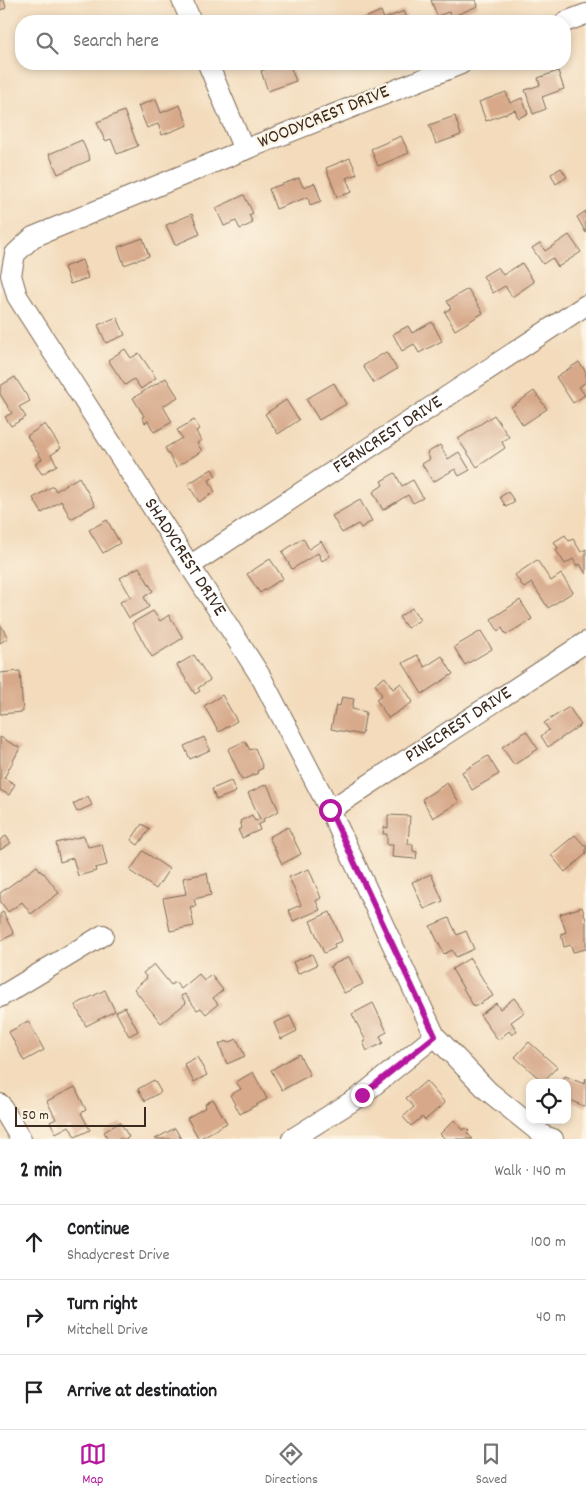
<!DOCTYPE html>
<meta charset="utf-8">
<style>
body{margin:0;font-family:Dekko,sans-serif;background:#f2f2f2;color:#202124}
.controls{position:absolute;right:15px;bottom:15px;display:grid;overflow:hidden;border-radius:10px;box-shadow:0 2px 8px #0003}
.controls button{width:45px;height:45px;display:grid;place-items:center;padding:0;border:0;border-bottom:1px solid #e0e0e0;background:#fff;color:#202124;font:25px sans-serif}
.scale{position:absolute;left:15px;bottom:12px;width:131px;box-sizing:border-box;padding-left:5px;border:2px solid #3b2a1e;border-top:0;font-size:14px;line-height:18px;white-space:nowrap;color:#3b2a1e;-webkit-text-stroke:4px #fcf5e5;paint-order:stroke}
.stop{position:absolute;width:15px;height:15px;margin:-11px;border:4px solid #b5179e;border-radius:50%;background:#fff}
.stop.end{background:#b5179e;border-color:#fff;box-shadow:0 1px 5px #0008}
.list{margin:0;padding:0;list-style:none}
h2{display:flex;justify-content:space-between;align-items:center;height:65px;margin:0;padding:0 20px;font-size:21px}
h2 small{font-size:16px;font-weight:400;color:#757577}
.list li{display:grid;grid-template-columns:32px 1fr auto;gap:15px;align-items:center;box-sizing:border-box;height:75px;padding:0 20px;border-top:1px solid #e0e0e0}
.list b{display:block;font-size:19px;white-space:nowrap}
.list p{margin:0;font-size:16px;white-space:nowrap;color:#757577}
.list em{font-size:16px;font-style:normal;color:#757577}
.icon{flex:none;width:28px;height:28px;fill:none;stroke:currentColor;stroke-width:2;stroke-linecap:round;stroke-linejoin:round}
.map{position:relative;flex:none;width:586px;height:1139px;overflow:hidden}
.search{position:absolute;background:#fff;box-shadow:0 2px 8px #0003;left:15px;right:15px;top:15px;height:55px;display:flex;align-items:center;gap:12px;box-sizing:border-box;padding:0 18px;border-radius:20px;color:#757577;font-size:19px}
.sheet{height:290px;background:#fff}
nav{display:flex;justify-content:space-around;align-items:center;box-sizing:border-box;height:70px;border-top:1px solid #e0e0e0;background:#fff;font-size:14px;color:#757577}
nav a{display:grid;justify-items:center;gap:2px}
nav .on{color:#b5179e}
.map>svg:first-child{display:block}
.building{fill:#d7a98a}
.lines{fill:none;stroke-linecap:round;stroke-linejoin:round}
.street-casing{stroke:#7b6855;stroke-width:22}
.street{stroke:#fff;stroke-width:20}
.route{stroke:#b5179e;stroke-width:6}
.labels{text-anchor:middle;dominant-baseline:central;stroke-width:4.5;stroke-linejoin:round;paint-order:stroke}
.street-label{font-size:19px;fill:#3b2a1e;stroke:#fcf5e5}
</style>
<div class="map">
<svg width="586" height="1139" viewBox="0 0 586 1139">
<rect width="100%" height="100%" fill="#fcf5e5"/>
<filter id="ink" filterUnits="userSpaceOnUse"><feTurbulence type="fractalNoise" baseFrequency=".02" numOctaves="2"/><feDisplacementMap in="SourceGraphic" scale="10" xChannelSelector="R" yChannelSelector="G"/><feConvolveMatrix kernelMatrix="1 2 1 2 8 2 1 2 1" color-interpolation-filters="sRGB"/></filter>
<filter id="wash" filterUnits="userSpaceOnUse"><feTurbulence type="fractalNoise" baseFrequency=".0096" numOctaves="4" result="noise"/><feDisplacementMap in="SourceGraphic" scale="20" xChannelSelector="R" yChannelSelector="G"/><feGaussianBlur stdDeviation="1.12" result="paint"/><feColorMatrix in="noise" values="0 0 0 0 0 0 0 0 0 0 0 0 0 0 0 0 0 1.4 0 .05"/><feComposite in="paint" operator="in"/></filter>
<g filter="url(#wash)">
<rect width="100%" height="100%" fill="#f3dbbc"/>
<g id="blocks">
<path class="building" d="M0 0H4L6 8 0 10Z
M431 0H476L478 6 451 17 449 12 437 16Z
M381 11 384 19 404 11 408 21H358Z
M279 64H289L296 81 268 91 261 71Z
M323 64H340L325 70Z
M558 71 564 89 542 97 546 109 533 114 525 90 540 85 538 78Z
M506 92 510 103 522 98 528 114 518 118 515 110 486 121 479 102Z
M156 99 161 113 180 105 188 125 162 135 158 124 147 128 138 106Z
M124 111 138 146 117 154 111 139 105 141 97 122Z
M455 116 461 135 436 144 429 125Z
M401 136 409 153 378 166 371 149Z
M82 140 90 160 58 174 49 154Z
M350 158 357 174 346 178 352 192 337 197 326 168Z
M561 168 567 177 556 184 551 174Z
M299 178 303 187 315 183 321 201 310 205 308 197 276 209 269 189Z
M244 195 253 213 249 215 253 223 240 229 236 221 224 226 216 208Z
M586 211V233L577 217Z
M192 214 200 234 175 245 166 225Z
M569 235 581 252 558 267 552 258 543 264 532 248 540 243 545 251Z
M143 238 149 256 124 265 118 247Z
M82 260 88 278 70 284 64 267Z
M522 263 534 282 512 297 505 286 493 293 483 276 498 267 503 275Z
M468 289 483 313 455 330 445 312 451 308 447 301Z
M117 317 125 335 106 343 98 325Z
M432 322 442 341 419 353 414 344 402 351 393 334 408 326 412 333Z
M125 349 131 358 139 353 156 378 141 389 134 379 125 385 108 360Z
M386 352 397 369 374 383 363 366Z
M579 362 586 372V382L579 387 585 395 573 403 556 377Z
M15 377 30 401 19 407 26 417 11 426 5 417 12 413 0 394V386Z
M166 378 178 397 163 406 172 422 154 432 148 421 145 423 142 417 144 416 133 398Z
M334 383 346 404 319 420 306 399Z
M534 391 547 409 523 425 511 407Z
M286 400 299 420 278 434 265 414Z
M494 415 509 437 502 442 505 448 477 467 458 439Z
M194 420 200 429 196 431 201 441 197 443 202 451 176 467 165 448 182 438 177 430Z
M45 424 61 448 51 455 57 465 42 474 35 464 42 459 27 436Z
M440 445 448 459 459 452 470 470 459 476 455 469 433 482 422 464 430 459 427 453Z
M212 469 216 476 209 480 215 492 199 502 188 484Z
M395 473 402 486 413 480 423 498 413 503 408 495 383 510 373 492 383 485 381 481Z
M79 477 95 505 71 519 61 501 42 513 33 498 53 486 56 491Z
M508 492 515 502 506 507 500 497Z
M360 500 372 521 361 528 358 524 342 533 332 516Z
M107 520 120 543 103 553 89 530Z
M565 535 569 541 573 539 581 552 586 549V574L580 564 577 566 573 559 565 564 556 550 558 548 554 542Z
M303 538 309 549 321 541 330 556 322 561 318 553 292 569 282 552Z
M270 559 283 578 260 593 247 574Z
M537 560 551 581 561 574 573 592 548 608 532 583 524 588 515 575Z
M139 567 153 591 144 597 149 607 129 618 120 602 131 597 120 578Z
M520 600 532 619 506 635 502 628 498 631 491 619Z
M412 608 420 620 407 628 399 617Z
M153 611 160 621 169 615 183 638 152 657 132 623Z
M0 624 8 638 0 643Z
M481 631 492 649 465 665 454 647Z
M194 655 210 680 198 688 200 691 195 694 177 665Z
M417 655 425 667 442 656 453 674 422 694 403 663Z
M20 671 23 712 0 714V673Z
M385 677 393 689 401 683 413 702 388 718 376 699 382 695 375 684Z
M222 695 237 721 219 732 204 706Z
M342 697 354 699 352 709 366 712 362 735 331 729 336 705 340 706Z
M569 707 581 725 548 747 541 736 549 730 544 723Z
M526 731 538 749 514 765 502 747Z
M0 737 20 748 4 778 15 784 9 795 0 790Z
M204 737 210 750 190 759 184 746Z
M245 741 250 750 255 748 263 768 257 771 258 773 242 780 228 749Z
M488 756 499 774 472 790 462 772Z
M231 781 236 792 216 800 212 789Z
M447 783 459 802 433 818 422 799Z
M267 784 279 811 263 819 264 822 258 825 260 830 242 838 238 830 242 828 240 821 252 815 255 821 260 819 248 793Z
M88 796 92 805 77 812 73 804Z
M388 815 410 816 408 844H413V851L417 852 416 859 392 857 393 845H387V834H383L384 827 388 828Z
M142 824 150 829 138 845 131 840Z
M288 827 301 854 282 864 269 837Z
M575 835 584 845 586 844V854L565 872 551 855Z
M6 836 11 843 0 850V840Z
M84 836 88 847 102 844 107 865 95 868 96 871 78 876 73 858 60 862 56 843Z
M143 851 169 869 156 889 130 871Z
M37 866 42 873H44L59 893 31 914 22 902 8 912 0 901V893Z
M309 869 321 898 316 901 320 910 293 921 289 910 301 905 289 877Z
M207 873 211 895 194 899 196 906 190 907 194 926 170 931 163 898 186 894 183 878Z
M431 874 443 901 424 909 412 882Z
M582 907 586 920V949L573 952 571 945 564 947 561 934 566 932 560 914Z
M3 912 14 934 0 941V914Z
M330 912 342 941 334 944 335 948 324 953 310 921Z
M449 918 457 935 466 931 474 949 456 957 452 950 444 954 430 926Z
M312 954 317 965 298 974 293 962Z
M349 957 363 984 344 993 330 966Z
M470 958 493 996 474 1007 452 969Z
M154 964 171 985 175 982 181 989 199 974 204 981 211 975 223 990 213 998 218 1004 206 1014 201 1008 197 1010 185 994 181 996 186 1003 161 1023 134 989 147 978 143 973Z
M105 990 115 1011 86 1026 75 1005Z
M514 998 525 1012 511 1022 517 1031 512 1035 509 1031 498 1040 480 1015 496 1003 500 1009Z
M373 1003 387 1032 380 1036 383 1043 367 1051 363 1042 366 1041 352 1014Z
M125 1007 138 1031 129 1036 116 1012Z
M290 1016 297 1031 281 1039 274 1023Z
M28 1021 44 1050 24 1061 9 1032Z
M237 1039 245 1056 227 1064 219 1044 227 1041 228 1043Z
M529 1042 557 1067 543 1082 515 1057Z
M299 1054 310 1075 282 1090 271 1070Z
M197 1057 207 1075 194 1082 184 1064Z
M253 1072 267 1099 240 1114 230 1095 241 1089 236 1082Z
M565 1076 584 1084 586 1078V1107L567 1099V1083H562Z
M154 1080 161 1092 145 1101 138 1089Z
M426 1081 445 1103 425 1120 422 1117 411 1126 403 1117 414 1107 406 1098Z
M75 1087 86 1110 81 1113 90 1130 75 1137 69 1126 56 1133 50 1122 56 1119 47 1101Z
M213 1099 227 1123 199 1139 187 1118 206 1107 205 1104Z
M454 1120 463 1130 466 1128 469 1131 467 1133 473 1139H445L440 1134Z
M120 1122 129 1137 126 1139H108L104 1132Z
M175 1128 181 1139H155Z"/>
</g>
</g>
<g filter="url(#ink)">
<use href="#blocks" fill-opacity="0" stroke="#7b6855" stroke-width="1"/>
<g class="lines">
<defs>
<g id="street">
<path d="M182 0 191 21"/>
<path d="M565 22 586 14"/>
<path d="M208 64 244 150"/>
<path id="s1" d="M461 64 244 150 33 237 15 254 11 275 17 296 261 677 330 810 435 1036 488 1091 544 1136 553 1139"/>
<path id="s2" d="M191 565 586 305"/>
<path id="s3" d="M330 810 586 642"/>
<path d="M0 997 103 935"/>
<path d="M0 1104 21 1139"/>
<path d="M292 1139 362 1095 435 1036"/>
</g>
</defs>
<use href="#street" class="street-casing"/>
<use href="#street" class="street"/>
</g>
</g>
<g class="lines" filter="url(#ink)">
<path class="route" d="M330 810 435 1036 362 1095"/>
</g>
<g class="labels">
<g class="street-label">
<text transform="translate(324 118) rotate(-22)">WOODYCREST DRIVE</text>
<text stroke="none"><textPath href="#s2" startOffset="236">FERNCREST DRIVE</textPath></text>
<text stroke="none"><textPath href="#s1" startOffset="840">SHADYCREST DRIVE</textPath></text>
<text stroke="none"><textPath href="#s3" startOffset="154">PINECREST DRIVE</textPath></text>
</g>
</g>
</svg>
<div class="controls">
<button><svg class="icon" aria-label="locate" viewBox="0 0 24 24"><circle cx="12" cy="12" r="6"/><path d="M12 2v4M12 18v4M2 12h4M18 12h4"/></svg></button>
</div>
<div class="scale">50 m</div>
<div class="stop" style="left:330px;top:810px"></div>
<div class="stop end" style="left:362px;top:1095px"></div>
<div class="search"><svg class="icon" aria-label="search" viewBox="0 0 24 24"><circle cx="10" cy="10" r="6"/><path d="M15 15l6 6"/></svg>Search here</div>
</div>
<section class="sheet">
<h2>2 min<small>Walk · 140 m</small></h2>
<ul class="list">
<li><svg class="icon" aria-label="ahead" viewBox="0 0 24 24"><path d="M12 20V5M6 11l6-6 6 6"/></svg><div><b>Continue</b><p>Shadycrest Drive</p></div><em>100 m</em></li>
<li><svg class="icon" aria-label="right" viewBox="0 0 24 24"><path d="M7 20v-9h11M14 6l5 5-5 5"/></svg><div><b>Turn right</b><p>Mitchell Drive</p></div><em>40 m</em></li>
<li><svg class="icon" aria-label="arrive" viewBox="0 0 24 24"><path d="M6 21V4h12l-3 4 3 4H6"/></svg><div><b>Arrive at destination</b></div></li>
</ul>
</section>
<nav>
<a class="on"><svg class="icon" aria-label="map" viewBox="0 0 24 24"><path d="M3 6l6-2 6 2 6-2v14l-6 2-6-2-6 2zM9 4v14M15 6v14"/></svg>Map</a>
<a><svg class="icon" aria-label="directions" viewBox="0 0 24 24"><path d="M12 3l9 9-9 9-9-9zM9 14v-3h6M13 9l2 2-2 2"/></svg>Directions</a>
<a><svg class="icon" aria-label="saved" viewBox="0 0 24 24"><path d="M7 4h10v16l-5-4-5 4z"/></svg>Saved</a>
</nav>
